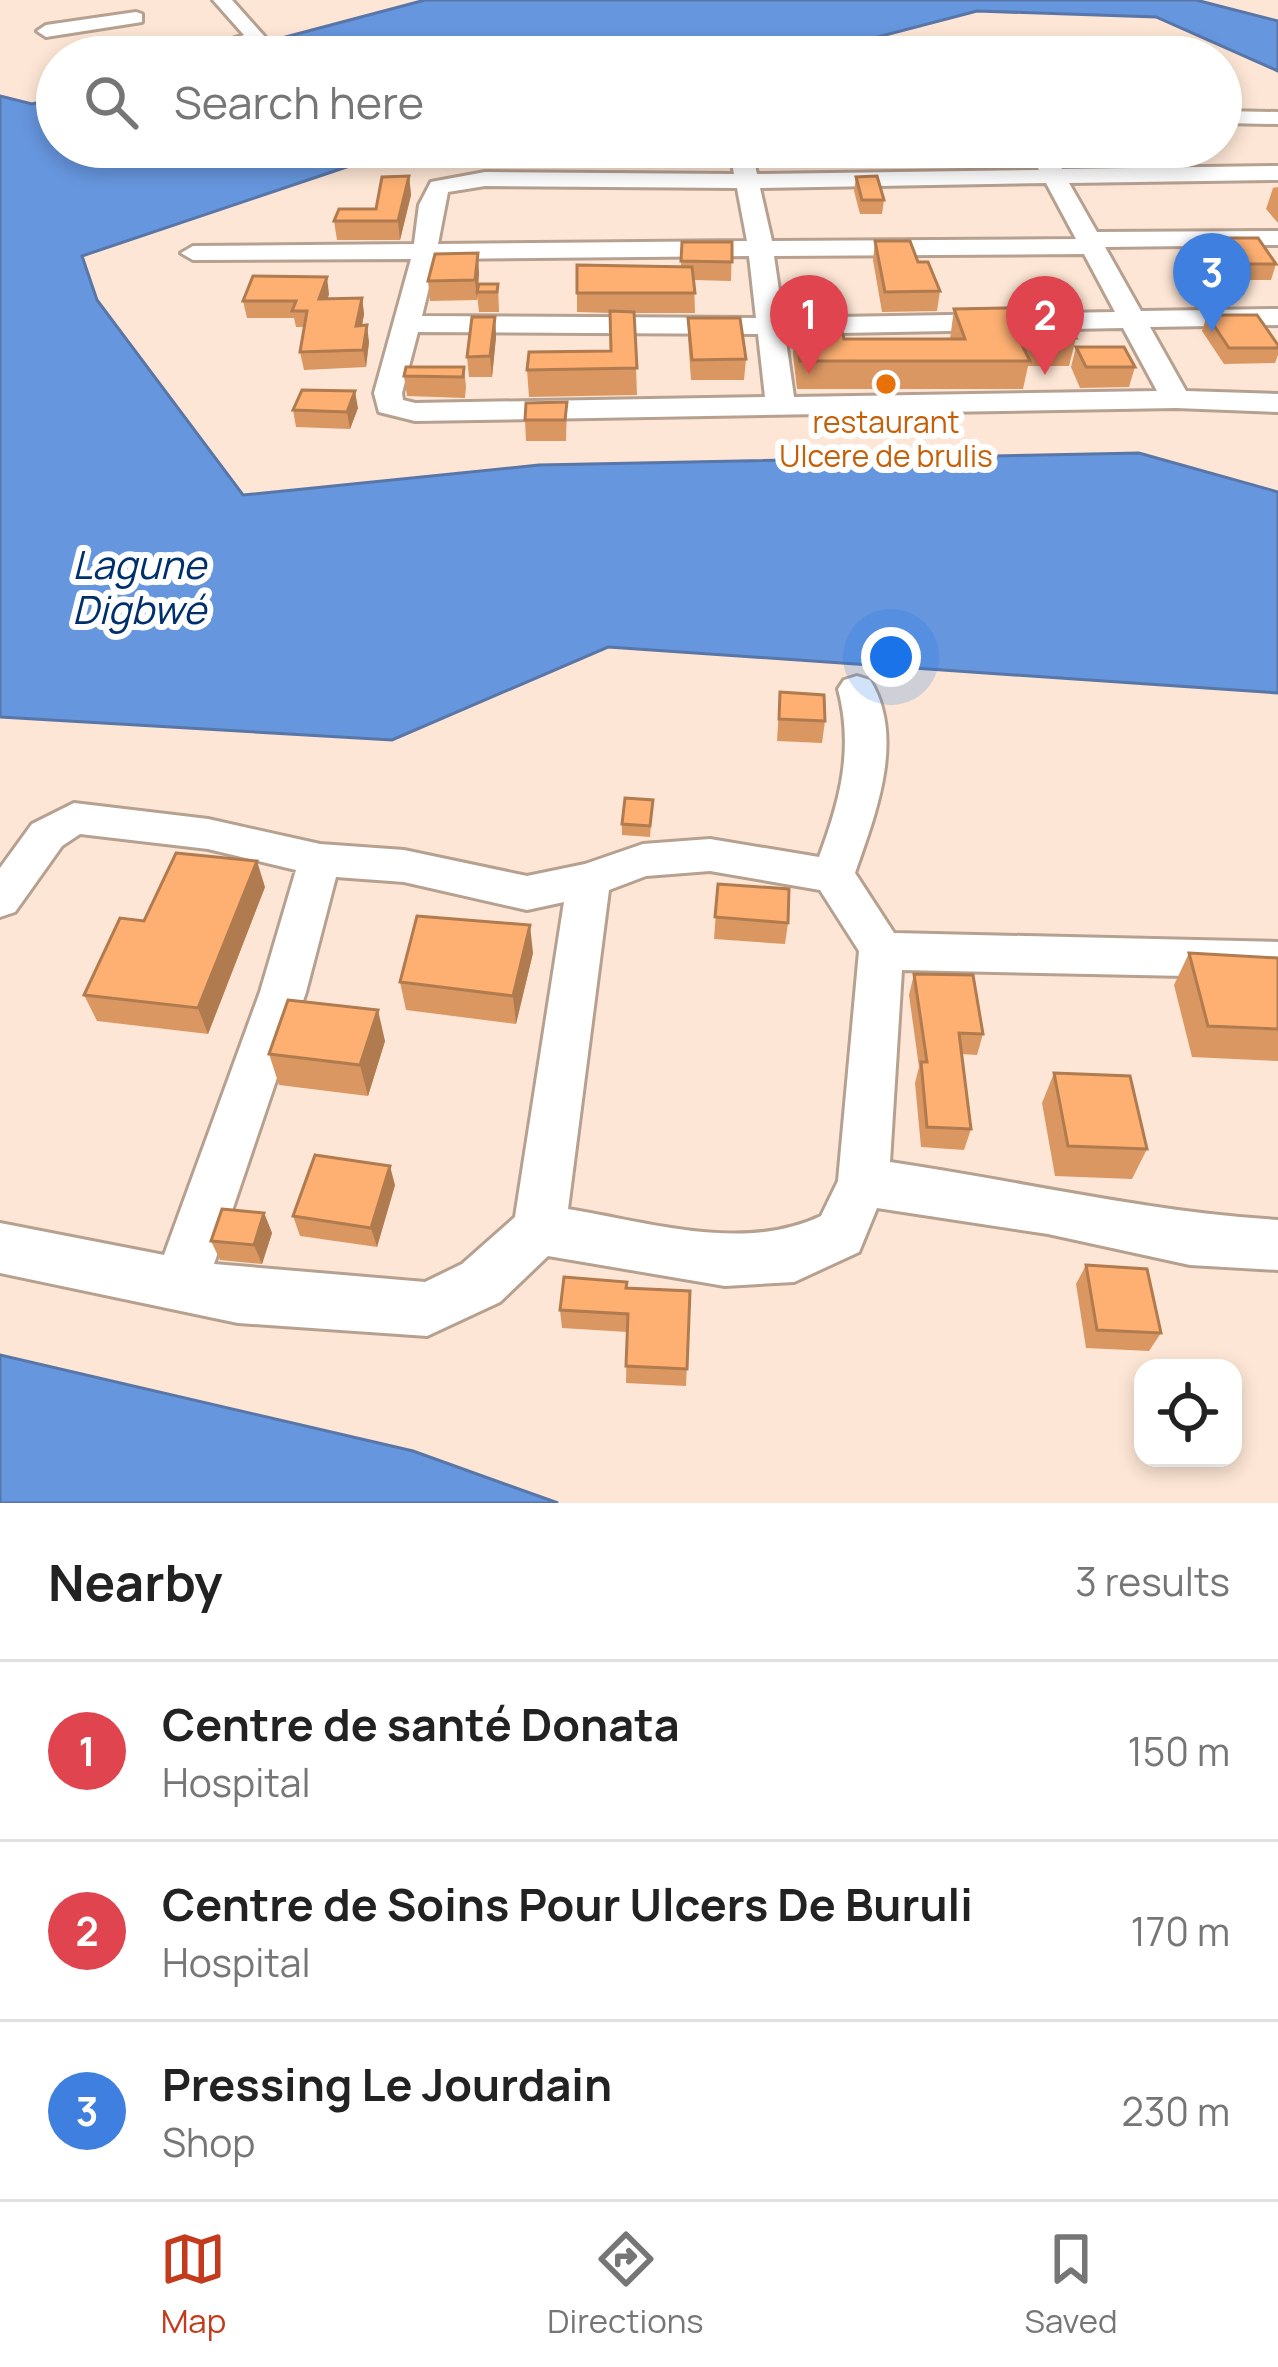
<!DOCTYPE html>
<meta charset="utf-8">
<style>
body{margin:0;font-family:Manrope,sans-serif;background:#f2f2f2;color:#222}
.controls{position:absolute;right:36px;bottom:36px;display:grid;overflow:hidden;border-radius:24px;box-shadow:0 6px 18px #0003}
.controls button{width:108px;height:108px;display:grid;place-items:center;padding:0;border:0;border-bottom:3px solid #e0e0e0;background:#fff;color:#222;font:60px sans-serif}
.you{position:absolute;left:891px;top:657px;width:42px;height:42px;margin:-30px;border:9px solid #fff;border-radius:50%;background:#1a73e8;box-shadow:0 0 0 18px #1a73e833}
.badge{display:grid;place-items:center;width:78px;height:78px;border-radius:50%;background:#c43a1c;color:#fff;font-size:39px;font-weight:700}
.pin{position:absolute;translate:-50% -99px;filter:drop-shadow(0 3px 6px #0008)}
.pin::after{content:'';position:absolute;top:63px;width:42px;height:36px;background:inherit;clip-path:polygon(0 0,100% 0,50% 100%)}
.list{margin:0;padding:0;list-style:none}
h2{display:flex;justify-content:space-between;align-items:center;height:156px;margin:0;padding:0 48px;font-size:51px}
h2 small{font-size:39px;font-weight:400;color:#767676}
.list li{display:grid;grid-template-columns:78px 1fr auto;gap:36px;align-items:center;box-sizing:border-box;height:180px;padding:0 48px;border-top:3px solid #e0e0e0}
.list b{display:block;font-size:45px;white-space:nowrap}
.list p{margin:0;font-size:39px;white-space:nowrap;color:#767676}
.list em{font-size:39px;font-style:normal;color:#767676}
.icon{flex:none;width:66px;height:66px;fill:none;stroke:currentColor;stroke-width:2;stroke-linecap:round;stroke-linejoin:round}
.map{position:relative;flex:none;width:1278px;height:1503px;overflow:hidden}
.search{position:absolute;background:#fff;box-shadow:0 6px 18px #0003;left:36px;right:36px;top:36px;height:132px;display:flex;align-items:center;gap:30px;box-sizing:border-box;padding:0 42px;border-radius:66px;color:#767676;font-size:45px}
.sheet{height:696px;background:#fff}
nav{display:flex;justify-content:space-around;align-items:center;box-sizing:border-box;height:168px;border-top:3px solid #e0e0e0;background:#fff;font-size:33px;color:#767676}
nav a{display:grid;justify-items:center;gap:6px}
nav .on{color:#c43a1c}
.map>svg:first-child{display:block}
.water{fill:#6696de;stroke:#5876a7;stroke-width:3}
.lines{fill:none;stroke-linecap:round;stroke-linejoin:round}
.minor-casing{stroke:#b6a191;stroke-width:6}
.minor{fill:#fff;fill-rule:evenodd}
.wall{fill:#da9762}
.shaded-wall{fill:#b17b50}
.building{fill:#fdb072;stroke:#b17b50;stroke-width:3}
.food-dot{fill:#e8710a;stroke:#fff;stroke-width:4.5}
.labels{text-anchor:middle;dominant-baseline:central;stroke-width:12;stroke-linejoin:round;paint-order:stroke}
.far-food-label{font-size:30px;fill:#c56008;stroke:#fff}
.water-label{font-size:39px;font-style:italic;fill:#002f6e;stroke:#fff}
</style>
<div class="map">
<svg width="1278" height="1503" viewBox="0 0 1278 1503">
<rect width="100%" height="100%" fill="#fde6d5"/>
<path class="water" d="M425 0H1196L1278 21V71L1156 17 977 11 824 51 821 57H210Z
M0 96 32 104 57 98V147H406L82 256 97 300 243 495 539 465 1139 453 1278 492V693L608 647 392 740 0 717Z
M0 1355 413 1451 558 1503H0Z"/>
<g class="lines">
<defs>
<path id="minor" d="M213 0H232L265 37 208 57H177L244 35Z
M136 12 142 14V22L46 37 37 31 46 25Z
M980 39 987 41 997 57H977L970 45Z
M1221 111 1278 112V124L1221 123Z
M729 147H751L757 174 1039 170 1027 147H1049L1062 169 1278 166V180L1069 183 1097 232 1278 231V245L1105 247 1141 311 1278 309V325L1150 327 1186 391 1278 394V412L1176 408 415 421 379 412 374 393 411 259 193 260 181 253 193 246 414 244 419 205 431 182 485 172 734 174ZM1046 183 1076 239 772 241 760 188ZM485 186 737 188 747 241 438 244 448 192ZM1084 254 1115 312 783 318 774 256ZM749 256 756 318 422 316 436 259ZM1123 328 1157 391 794 397 785 334ZM418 332 758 334 765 397 415 403 403 400 402 393Z
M857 676 870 680C906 738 875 815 855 873L894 933 1278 942V978L902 970 890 1162C1019 1181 1148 1212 1278 1220V1270L1190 1265 1048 1234 877 1208 859 1252 794 1282 725 1286 548 1256 500 1302 427 1336 238 1323 0 1273V1223L164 1255 260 992 296 870 208 849 80 834 62 846 15 912 0 917V868L32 824 74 803 208 819 320 844 404 850 527 876 585 864 643 844 710 839 819 857C840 801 854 749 838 689L844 680ZM710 871 820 890 859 951 838 1181 821 1216C743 1253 649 1222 568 1209L609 890 646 876ZM336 877 404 882 527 910 564 902 515 1217 462 1264 425 1282 214 1264 306 992Z"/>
</defs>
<use href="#minor" class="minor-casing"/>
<use href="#minor" class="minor"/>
</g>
<path class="wall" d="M409 176 411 195 400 240H337L334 221 376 209Z
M856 177 884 200 882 214H860L854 191Z
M1278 187V223L1266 209 1273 188Z
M1210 238 1276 264 1271 280H1224L1205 253Z
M875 241 918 262 940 291 937 311 882 312 873 260Z
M682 242H732L731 281 694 280 695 313H634L637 395 529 397 527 370 611 351V313L577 312V265L681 267Z
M479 273 478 288 498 284 499 312H479L477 295V300L430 301 428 281Z
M329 294 328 298H362L364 314 362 325 369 342 366 367 304 370 300 352 304 327H296L294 318H247L243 301Z
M954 309 1076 338 1069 366H1028L1023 389H797L793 355 795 328 844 339H950Z
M1207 315 1278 345V355L1275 363 1224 364 1202 331Z
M495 317 496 337 492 377H469L467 357Z
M688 318 746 359 744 380H691L688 338Z
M1076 347 1135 367 1129 387 1080 388 1071 367Z
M464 367 466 387 465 398 407 396 404 376Z
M567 402 566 441H526L525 420Z
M358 408 350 429 296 427 293 410Z
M780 692 825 721 822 743 777 741Z
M652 811 650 837 622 835V824Z
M718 884 788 923 785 944 714 939Z
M265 887 208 1034 97 1021 84 995 144 921Z
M533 953 516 1024 406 1010 400 982Z
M1189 953 1278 958V1061L1192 1057 1174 985Z
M914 974 983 1034 977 1055 961 1054 971 1129 964 1150 921 1147 915 1083 919 1067 909 995Z
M385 1041 368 1096 279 1085 269 1054Z
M1054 1073 1147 1149 1132 1179 1055 1176 1042 1103Z
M395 1185 377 1247 300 1236 293 1216Z
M264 1213 272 1233 262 1264 220 1260 211 1241Z
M1086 1265 1161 1333 1149 1351 1086 1348 1076 1284Z
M626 1288 690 1291 686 1386 626 1383 627 1332 562 1328 560 1310Z"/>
<path class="shaded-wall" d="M409 176 411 195 400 240 398 221Z
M478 253 479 273 477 300 475 280Z
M327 277 329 294 322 315 319 299Z
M362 298 364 314 359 343 356 326Z
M495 317 496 337 492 377 490 356Z
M367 325 369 342 366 367 363 350Z
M355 391 358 408 350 429 347 412Z
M257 861 265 887 208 1034 198 1008Z
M530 925 533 953 516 1024 513 996Z
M378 1010 385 1041 368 1096 360 1065Z
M390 1166 395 1185 377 1247 371 1228Z
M264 1213 272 1233 262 1264 254 1245Z"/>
<path class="building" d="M409 176 398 221H334L339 209H376L382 177Z
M877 176 884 200H862L856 177Z
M1210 238H1258L1276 264H1229Z
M875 241H910L918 262H928L940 291 885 292Z
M682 242H732V262L681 261Z
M478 253 475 280 428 281 435 254Z
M577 265 692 267 695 293H577Z
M253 276 327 277 319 299 362 298 356 326 367 325 363 350 300 352 307 311H292L296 301H243Z
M479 284H498L497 292H477Z
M1059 307 1076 338 1019 339 1030 361H800L795 328 841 327 844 339H965L954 309Z
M610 311 634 312 637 368 527 370 529 352 611 351Z
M1207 315H1257L1278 345V348H1229Z
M472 317H495L490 356 467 357Z
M688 318H740L746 359 692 360Z
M1076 347H1124L1135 367H1086Z
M406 367H464L463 377 404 376Z
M302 390 355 391 347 412 293 410Z
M567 402 565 420H525L526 403Z
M780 692 824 695 825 721 779 719Z
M625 798 653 800 650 826 622 824Z
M176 853 257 861 198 1008 84 995 120 918 144 921Z
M718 884 789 889 788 923 715 917Z
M417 916 530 925 513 996 400 982Z
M1189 953 1278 958V1029L1208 1026Z
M914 974 973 975 983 1034 959 1033 971 1129 927 1127 921 1062H927Z
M288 1000 378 1010 360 1065 269 1054Z
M1054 1073 1130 1076 1147 1149 1068 1146Z
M315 1155 390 1166 371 1228 293 1216Z
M222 1209 264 1213 254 1245 211 1241Z
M1086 1265 1147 1269 1161 1333 1097 1330Z
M564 1277 627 1282 626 1288 690 1291 687 1369 626 1366 628 1314 560 1310Z"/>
<circle class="food-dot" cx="886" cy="384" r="12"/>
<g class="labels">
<g class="far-food-label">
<text x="886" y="421">restaurant<tspan x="886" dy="34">Ulcere de brulis</tspan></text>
</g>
<g class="water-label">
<text x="139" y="564">Lagune<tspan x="139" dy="45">Digbwé</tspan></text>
</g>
</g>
</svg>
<div class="controls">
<button><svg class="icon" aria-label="locate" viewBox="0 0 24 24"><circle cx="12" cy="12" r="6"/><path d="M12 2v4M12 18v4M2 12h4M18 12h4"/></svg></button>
</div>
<div class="you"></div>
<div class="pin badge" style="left:809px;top:374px;background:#e0444e">1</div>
<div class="pin badge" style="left:1045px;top:375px;background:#e0444e">2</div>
<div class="pin badge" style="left:1212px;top:332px;background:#3f7fe0">3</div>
<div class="search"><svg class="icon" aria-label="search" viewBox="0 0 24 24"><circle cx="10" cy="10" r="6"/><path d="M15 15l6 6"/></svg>Search here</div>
</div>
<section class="sheet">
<h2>Nearby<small>3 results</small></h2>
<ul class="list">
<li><span class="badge" style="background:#e0444e">1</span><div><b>Centre de santé Donata</b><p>Hospital</p></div><em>150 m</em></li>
<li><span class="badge" style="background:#e0444e">2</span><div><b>Centre de Soins Pour Ulcers De Buruli</b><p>Hospital</p></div><em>170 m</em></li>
<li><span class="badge" style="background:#3f7fe0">3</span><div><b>Pressing Le Jourdain</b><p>Shop</p></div><em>230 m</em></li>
</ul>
</section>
<nav>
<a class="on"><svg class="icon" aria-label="map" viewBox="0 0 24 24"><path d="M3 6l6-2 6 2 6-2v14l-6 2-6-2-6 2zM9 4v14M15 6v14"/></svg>Map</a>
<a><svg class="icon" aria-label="directions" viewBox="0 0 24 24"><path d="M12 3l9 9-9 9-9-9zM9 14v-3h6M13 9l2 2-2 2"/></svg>Directions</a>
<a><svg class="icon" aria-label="saved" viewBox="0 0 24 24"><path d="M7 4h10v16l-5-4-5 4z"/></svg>Saved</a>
</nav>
